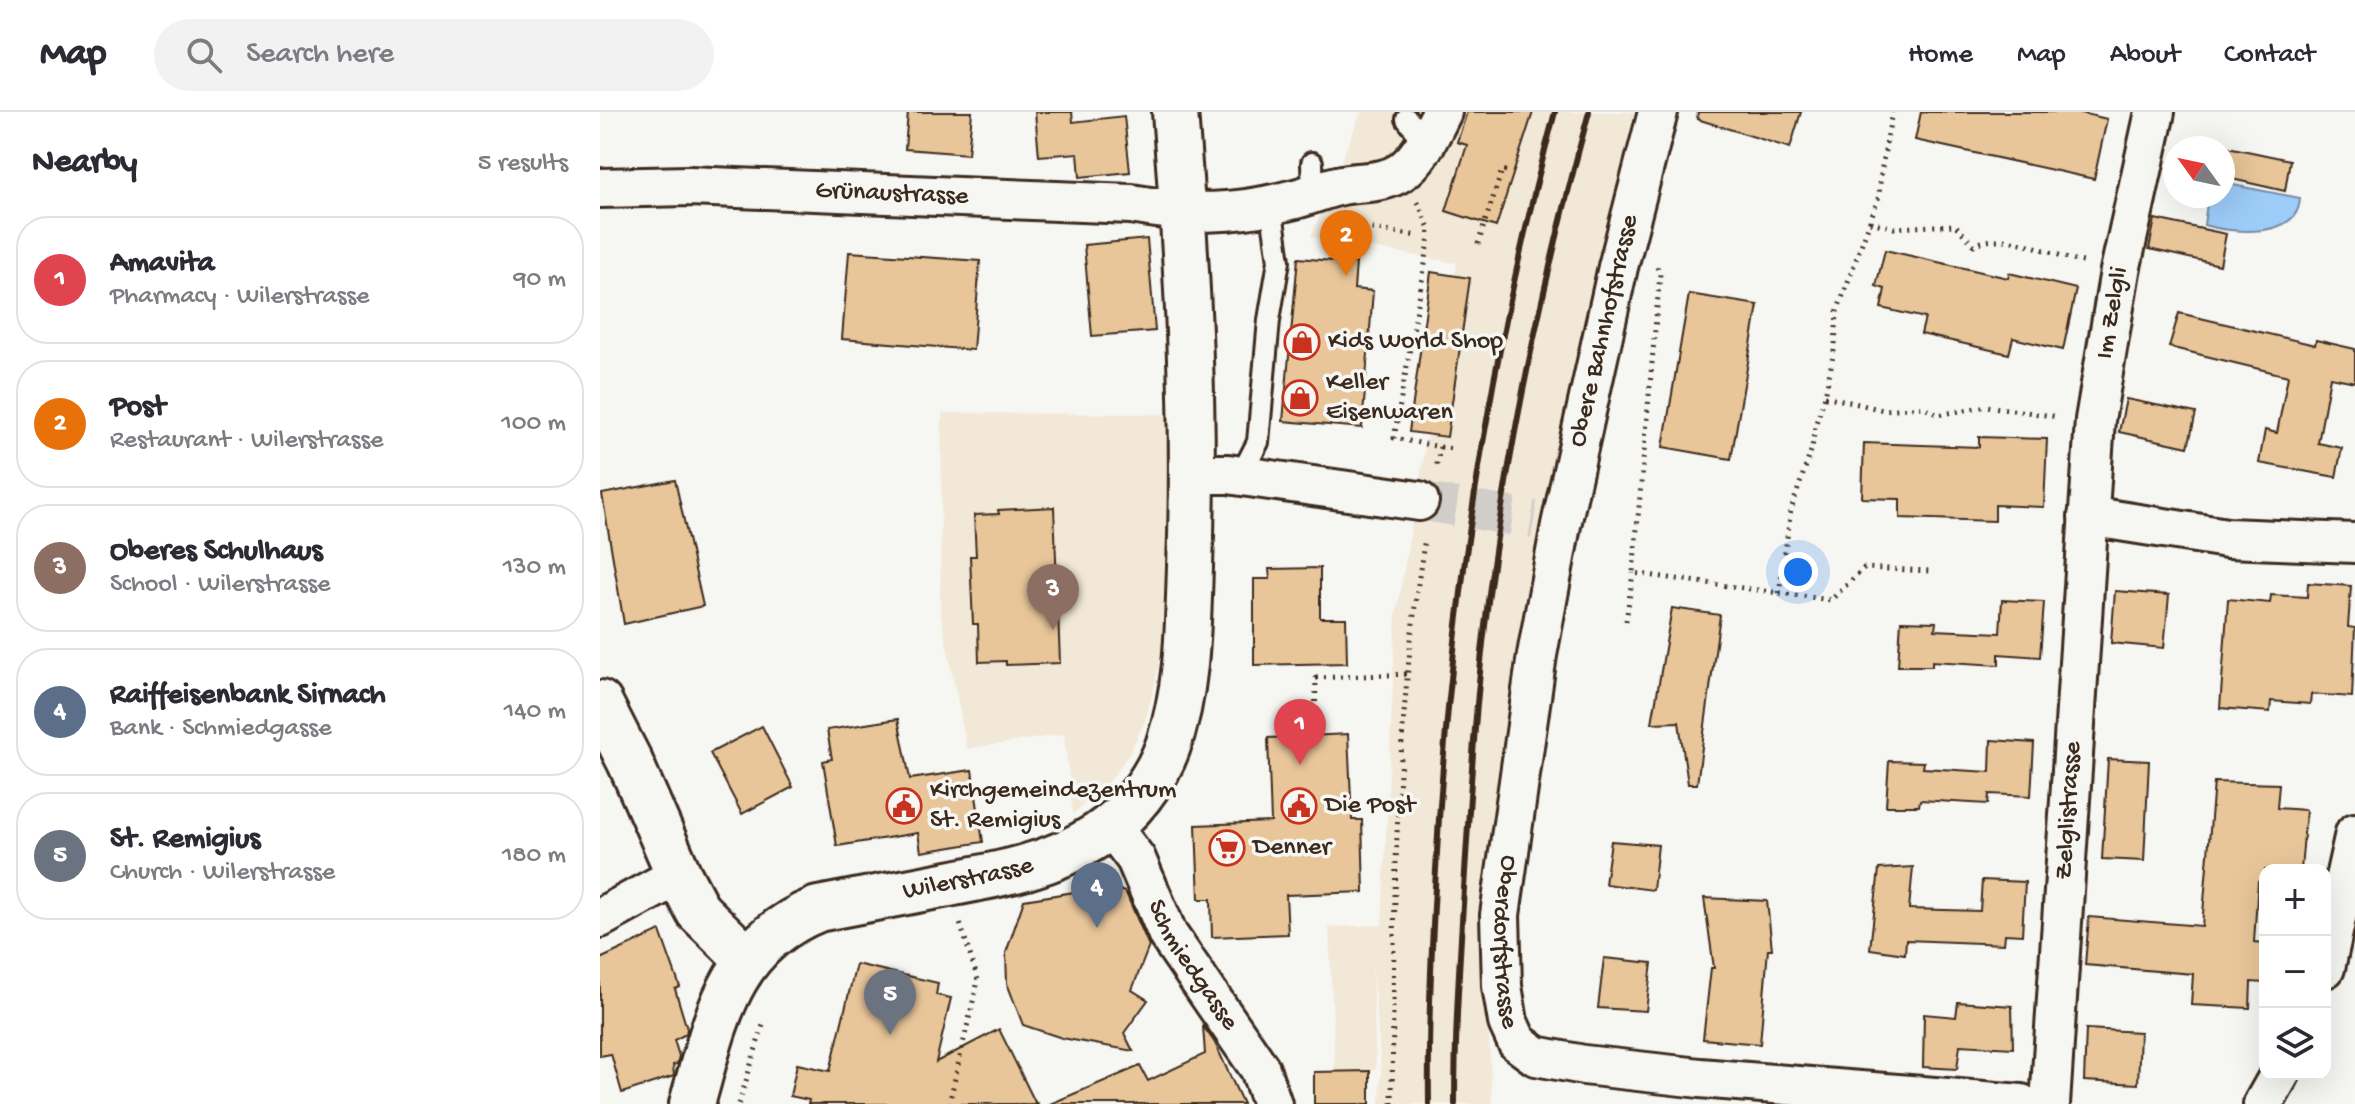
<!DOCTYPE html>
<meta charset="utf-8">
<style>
body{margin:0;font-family:"Gochi Hand",sans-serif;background:#f2f2f3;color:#2b2b33}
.controls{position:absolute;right:24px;bottom:24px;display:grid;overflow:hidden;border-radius:16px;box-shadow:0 8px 32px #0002}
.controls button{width:72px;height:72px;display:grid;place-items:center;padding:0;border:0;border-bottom:2px solid #e1e1e2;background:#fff;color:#2b2b33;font:40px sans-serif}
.compass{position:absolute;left:1563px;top:24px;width:72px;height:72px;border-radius:50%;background:#fff;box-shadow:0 8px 32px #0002;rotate:303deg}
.you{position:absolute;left:1198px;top:460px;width:28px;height:28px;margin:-20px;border:6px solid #fff;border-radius:50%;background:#1a73e8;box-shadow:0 0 0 12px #1a73e833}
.badge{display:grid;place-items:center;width:52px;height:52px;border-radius:50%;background:#c8321e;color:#fff;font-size:26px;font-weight:700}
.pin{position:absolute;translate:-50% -66px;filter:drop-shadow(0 2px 4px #0008)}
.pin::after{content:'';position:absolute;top:42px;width:28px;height:24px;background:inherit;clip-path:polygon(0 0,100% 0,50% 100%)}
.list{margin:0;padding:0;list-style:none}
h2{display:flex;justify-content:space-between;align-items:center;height:104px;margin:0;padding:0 32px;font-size:34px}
h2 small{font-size:26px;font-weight:400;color:#7c7c81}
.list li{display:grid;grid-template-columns:52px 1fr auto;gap:24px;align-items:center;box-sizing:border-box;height:128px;margin:0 16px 16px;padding:0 16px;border:2px solid #e1e1e2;border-radius:32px}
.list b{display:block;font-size:30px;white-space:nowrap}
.list p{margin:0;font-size:26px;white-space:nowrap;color:#7c7c81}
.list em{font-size:26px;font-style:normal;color:#7c7c81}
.icon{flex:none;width:44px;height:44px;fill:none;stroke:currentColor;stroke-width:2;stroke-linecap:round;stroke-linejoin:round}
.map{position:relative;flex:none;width:1755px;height:992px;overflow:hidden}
header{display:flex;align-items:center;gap:48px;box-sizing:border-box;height:112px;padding:0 40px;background:#fff;border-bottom:2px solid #e1e1e2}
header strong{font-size:38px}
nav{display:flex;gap:44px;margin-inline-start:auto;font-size:28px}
.search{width:560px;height:72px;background:#f2f2f3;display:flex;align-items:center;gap:20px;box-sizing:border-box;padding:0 28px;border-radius:44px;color:#7c7c81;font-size:30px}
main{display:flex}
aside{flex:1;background:#fff}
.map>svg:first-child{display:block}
.built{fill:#f2e8d8}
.water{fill:#9dccf9;stroke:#768ba1;stroke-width:2}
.building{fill:#e9c69a;stroke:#3b2a1e;stroke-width:2}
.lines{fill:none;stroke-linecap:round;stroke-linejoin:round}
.minor-tunnel{stroke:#d1cdc8;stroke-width:38;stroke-dasharray:38 19;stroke-linecap:butt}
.service-casing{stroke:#3b2a1e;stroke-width:26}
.minor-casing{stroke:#3b2a1e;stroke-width:44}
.tertiary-casing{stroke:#3b2a1e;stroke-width:50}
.secondary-casing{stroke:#3b2a1e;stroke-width:50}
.path{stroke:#3b2a1e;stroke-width:5;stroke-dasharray:2 6;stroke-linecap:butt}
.service{stroke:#f6f6f2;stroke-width:20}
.minor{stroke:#f6f6f2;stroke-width:38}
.tertiary{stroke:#f6f6f2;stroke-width:44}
.secondary{stroke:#f6f6f2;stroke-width:44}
.rail{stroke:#3b2a1e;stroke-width:6}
.labels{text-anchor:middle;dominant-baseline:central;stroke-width:7;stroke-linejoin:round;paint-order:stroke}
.street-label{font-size:26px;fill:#3b2a1e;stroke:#f6f6f2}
.poi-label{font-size:26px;fill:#3b2a1e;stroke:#f6f6f2;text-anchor:start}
</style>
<header>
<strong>Map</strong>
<div class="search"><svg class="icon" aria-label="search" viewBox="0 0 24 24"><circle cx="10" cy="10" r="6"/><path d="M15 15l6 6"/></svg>Search here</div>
<nav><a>Home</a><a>Map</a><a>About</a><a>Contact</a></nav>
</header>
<main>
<aside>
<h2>Nearby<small>5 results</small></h2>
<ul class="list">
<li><span class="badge" style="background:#e0444e">1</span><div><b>Amavita</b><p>Pharmacy · Wilerstrasse</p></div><em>90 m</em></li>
<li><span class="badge" style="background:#e8710a">2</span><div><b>Post</b><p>Restaurant · Wilerstrasse</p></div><em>100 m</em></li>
<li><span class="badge" style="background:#8d6e63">3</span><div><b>Oberes Schulhaus</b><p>School · Wilerstrasse</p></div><em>130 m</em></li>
<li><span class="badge" style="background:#5c6f8a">4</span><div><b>Raiffeisenbank Sirnach</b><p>Bank · Schmiedgasse</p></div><em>140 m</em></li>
<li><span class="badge" style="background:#6b7280">5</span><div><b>St. Remigius</b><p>Church · Wilerstrasse</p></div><em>180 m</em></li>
</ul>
</aside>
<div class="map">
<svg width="1755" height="992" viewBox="0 0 1755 992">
<rect width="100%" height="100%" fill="#f6f6f2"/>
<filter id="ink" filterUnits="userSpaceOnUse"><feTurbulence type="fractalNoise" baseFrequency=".0125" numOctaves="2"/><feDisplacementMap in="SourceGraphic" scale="16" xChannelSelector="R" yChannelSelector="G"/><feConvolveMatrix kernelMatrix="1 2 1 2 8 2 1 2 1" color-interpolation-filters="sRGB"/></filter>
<g filter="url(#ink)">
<path class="built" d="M761 0H1040L886 849 892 992H780L781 958 772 849 776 957 770 959 735 960 729 815 782 813 796 504 857 151 711 125Z
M342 301 567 302 569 421 562 538 554 575 545 609 528 644 508 671 473 702 464 622 367 637 340 498Z"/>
<path class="water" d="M1623 71 1700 86C1699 128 1630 121 1604 113L1608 84H1623Z"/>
<path class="building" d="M308 0H372L368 42 305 37Z
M435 0H472L473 10 524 4 530 60 480 65 478 41 439 44Z
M867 0H933L896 115 846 99 867 33 857 30Z
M1098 0H1201L1190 36 1097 7Z
M1321 0H1477L1507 7 1494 67 1315 28Z
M1623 34 1690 48 1685 79 1623 65Z
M1555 107 1626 122 1620 153 1549 137Z
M547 127 555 219 492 224 484 133Z
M1285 138 1408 166 1409 161 1476 177 1463 238 1413 226 1409 242 1321 222 1325 206 1281 196 1285 177 1276 174Z
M249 140 380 149 373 238 242 227Z
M698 146 756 151 754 177 773 179 762 316 683 309Z
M831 160 870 166 847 325 809 320Z
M1089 182 1158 193 1131 347 1063 335Z
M1579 201 1715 233 1716 228 1755 237V270L1730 265 1718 331 1742 336 1736 365 1659 351 1665 318 1677 321 1688 264 1569 235Z
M1526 287 1596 301 1588 335 1519 320Z
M1379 325 1447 327 1444 395 1395 393V409L1300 406V387L1262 386 1264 331 1379 335Z
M75 368 103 494 24 512 2 382Z
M454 395 460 551 406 553V549L379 550 378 512H373L370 444H376L374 403 399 402 398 398Z
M720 456V506H746L747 551 654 553V467H670L669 457Z
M1708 471 1751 474 1748 515 1755 516 1752 585 1711 582 1710 592 1671 589 1670 600 1620 596 1628 487 1670 491 1671 483 1707 485Z
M1515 479 1569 483 1564 536 1511 531Z
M1402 488 1444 490 1440 545 1399 542V553L1332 549V554H1298L1301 509 1336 510 1335 518 1400 521Z
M1072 496 1120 503 1097 672H1088L1079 610 1052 611Z
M298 607 310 667 372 658 383 730 321 740 318 721 237 734 223 649 232 647 227 618Z
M162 614 193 675 142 702 110 641Z
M748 622 752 708H762L764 780 686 783 688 822 612 825 611 787H599L596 713 671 710 668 626Z
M1391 628 1434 631 1431 684 1389 682 1388 692 1320 688 1319 694H1286L1289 649 1324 650 1323 656 1390 660Z
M1508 647 1549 649 1544 749 1502 747Z
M1614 670 1679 672 1677 696 1706 698 1701 758H1665V769H1658L1654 830 1665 831V871L1651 870 1650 896 1591 893 1593 862 1485 853 1489 805 1602 814Z
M1011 729 1058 733 1053 778 1005 772Z
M1313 755 1309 797 1380 799 1382 768 1425 770 1422 823 1405 822 1404 832 1306 828 1305 842 1270 837 1279 757Z
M502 769 526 781 549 834 532 878 548 888 524 921 533 939 462 926 423 913 407 871 406 841 424 788 499 776Z
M1104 786 1167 789 1172 837H1168L1160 932 1103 927 1111 856H1114Z
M60 819 80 875 75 877 87 917 86 922 74 928 79 944 77 952 73 953 74 964 22 981 11 942 0 944V847Z
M1004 846 1052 851 1046 899 998 896Z
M256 852 338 871 336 883 351 886 336 950 399 917 436 992H208L209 988 190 984 197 952 230 959Z
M1358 890 1412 894 1413 936 1360 933 1357 957 1323 955 1324 902 1356 905Z
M603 914 615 931 643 992H450L540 954 548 969 605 942Z
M1486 917 1540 920 1538 972 1484 969Z
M770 959V992H714V960Z"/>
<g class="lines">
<path class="minor-tunnel" d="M819 389 934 408"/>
<defs>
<path id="service" d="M807 7 825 30
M712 51 713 82
M641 363 658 330 669 208 679 149 671 93"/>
<g id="minor">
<path id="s1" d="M1058 0 1018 155 961 413 937 543 900 803 902 874 908 910 917 930 936 944 984 953 1100 966 1421 992"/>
<path id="s2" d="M0 76 89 74 531 92C593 103 634 103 695 87 711 83 726 76 742 73 763 69 783 72 801 60 821 46 831 21 842 0"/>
<path d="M594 362H628L819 389"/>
<path d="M1488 404 1627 426 1755 431"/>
<path id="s3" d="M511 714 536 747 568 823 660 957 672 992"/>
<path d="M0 806 79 763"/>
<path d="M1725 856 1755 721"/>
<path id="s4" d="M1450 992 1495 308 1520 159 1555 0"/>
<path d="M1663 992 1680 962"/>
</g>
<path id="tertiary" d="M0 591 30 650 79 763 98 799 147 847"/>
<g id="secondary">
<path id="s5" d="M92 992C116 908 128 833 218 797 260 789 302 781 343 773 397 763 451 754 498 723 529 703 556 668 568 634 588 576 588 514 590 454 596 302 587 151 575 0"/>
</g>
</defs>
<use href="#service" class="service-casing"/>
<use href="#minor" class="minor-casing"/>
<use href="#tertiary" class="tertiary-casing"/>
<use href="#secondary" class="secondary-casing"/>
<path class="path" d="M818 90 829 116 828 135 794 326 840 335 836 357
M1270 110 1294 116 1355 113 1374 133C1408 117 1449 143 1483 150
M748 113 818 124
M878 132 902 58 911 60
M1057 155 1060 162 1033 461 1231 488 1264 456 1331 459
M1225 284 1283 298 1324 295 1338 303 1387 294 1458 305
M840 335 854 337
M1179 481 1191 398 1212 336 1215 314 1225 284 1235 234 1237 200 1279 84 1281 60 1292 0
M1026 509 1033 461
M715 614 716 566 809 562
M139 992 163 913
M349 992 378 868 360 811
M436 992 438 987
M792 992C794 804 794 613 825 426"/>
<use href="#service" class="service"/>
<use href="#minor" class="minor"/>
<use href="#tertiary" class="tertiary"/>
<use href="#secondary" class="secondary"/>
<path class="rail" d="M829 992C828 919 831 847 835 775 848 513 887 253 955 0
M855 992C855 909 861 827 866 744 872 652 878 559 891 467 913 309 947 154 989 0"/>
</g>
</g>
<defs>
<symbol id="shop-ring" viewBox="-11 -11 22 22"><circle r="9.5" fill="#f6f6f2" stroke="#c8321e" stroke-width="1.5"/><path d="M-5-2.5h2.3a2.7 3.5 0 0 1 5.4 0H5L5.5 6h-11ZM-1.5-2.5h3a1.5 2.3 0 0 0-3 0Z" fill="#c8321e"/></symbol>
<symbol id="civic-ring" viewBox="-11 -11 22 22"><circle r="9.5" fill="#f6f6f2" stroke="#c8321e" stroke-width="1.5"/><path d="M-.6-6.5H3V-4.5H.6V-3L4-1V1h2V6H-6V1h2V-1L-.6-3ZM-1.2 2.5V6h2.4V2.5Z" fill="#c8321e"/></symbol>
<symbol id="supermarket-ring" viewBox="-11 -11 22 22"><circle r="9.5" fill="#f6f6f2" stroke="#c8321e" stroke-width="1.5"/><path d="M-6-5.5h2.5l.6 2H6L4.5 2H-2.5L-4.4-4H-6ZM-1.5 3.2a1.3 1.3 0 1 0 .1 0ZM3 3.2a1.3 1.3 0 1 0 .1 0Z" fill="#c8321e"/></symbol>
</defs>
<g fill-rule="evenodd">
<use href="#shop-ring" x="682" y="210" width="40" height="40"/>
<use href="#shop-ring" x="680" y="266" width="40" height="40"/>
<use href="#civic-ring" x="284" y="674" width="40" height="40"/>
<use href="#civic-ring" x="679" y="674" width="40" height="40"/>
<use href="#supermarket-ring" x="607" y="716" width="40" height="40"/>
</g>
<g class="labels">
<g class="street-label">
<text stroke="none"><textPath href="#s2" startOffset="292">Grünaustrasse</textPath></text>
<text stroke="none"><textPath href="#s4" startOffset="794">Im Zelgli</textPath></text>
<text transform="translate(1005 219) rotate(-77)">Obere Bahnhofstrasse</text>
<text stroke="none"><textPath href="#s4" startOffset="294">Zelglistrasse</textPath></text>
<text stroke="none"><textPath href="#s5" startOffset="396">Wilerstrasse</textPath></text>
<text stroke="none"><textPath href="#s1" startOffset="846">Oberdorfstrasse</textPath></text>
<text stroke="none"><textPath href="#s3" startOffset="162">Schmiedgasse</textPath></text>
</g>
<g class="poi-label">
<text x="728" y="230">Kids World Shop</text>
<text x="726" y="271">Keller<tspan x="726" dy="30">Eisenwaren</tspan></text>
<text x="330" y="679">Kirchgemeindezentrum<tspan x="330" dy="30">St. Remigius</tspan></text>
<text x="725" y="694">Die Post</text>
<text x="653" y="736">Denner</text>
</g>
</g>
</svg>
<div class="controls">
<button>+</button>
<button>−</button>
<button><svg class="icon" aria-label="layers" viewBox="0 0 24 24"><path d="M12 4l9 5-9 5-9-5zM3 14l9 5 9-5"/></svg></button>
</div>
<svg class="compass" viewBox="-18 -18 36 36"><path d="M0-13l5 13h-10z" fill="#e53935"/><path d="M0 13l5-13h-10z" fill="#7c7c81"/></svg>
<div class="you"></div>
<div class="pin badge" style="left:700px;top:653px;background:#e0444e">1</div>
<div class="pin badge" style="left:746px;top:164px;background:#e8710a">2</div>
<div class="pin badge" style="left:453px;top:518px;background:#8d6e63">3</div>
<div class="pin badge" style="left:497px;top:816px;background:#5c6f8a">4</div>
<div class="pin badge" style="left:290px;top:923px;background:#6b7280">5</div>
</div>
</main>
